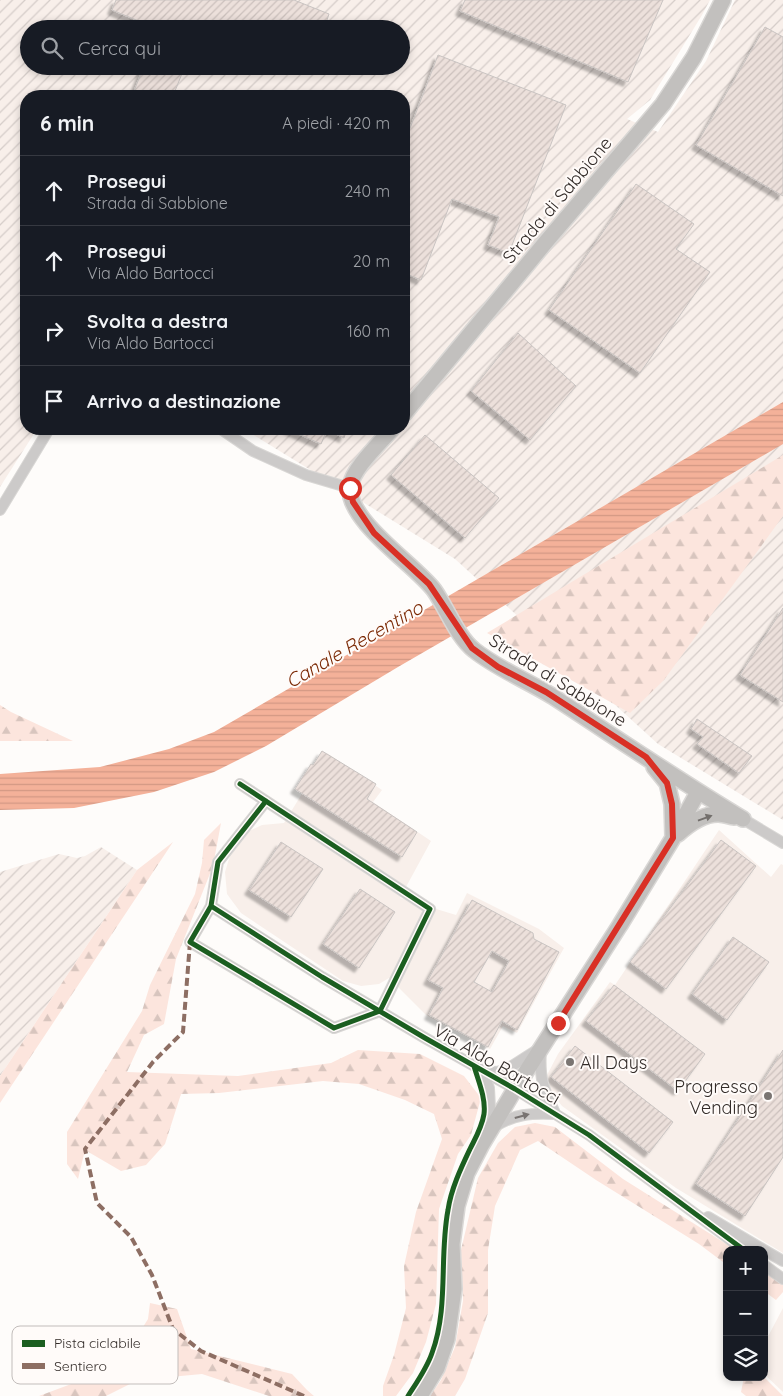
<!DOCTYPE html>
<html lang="it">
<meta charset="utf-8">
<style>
body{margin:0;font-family:Quicksand,sans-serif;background:#242831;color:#f1f3f6}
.controls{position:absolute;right:15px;bottom:15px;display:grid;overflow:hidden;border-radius:10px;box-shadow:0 2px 8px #0003}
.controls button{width:45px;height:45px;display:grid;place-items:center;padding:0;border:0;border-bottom:1px solid #363941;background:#171b24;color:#f1f3f6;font:25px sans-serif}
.stop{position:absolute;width:15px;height:15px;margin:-11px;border:4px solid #d93025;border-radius:50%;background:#fff}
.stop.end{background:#d93025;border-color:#fff;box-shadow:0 1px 5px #0008}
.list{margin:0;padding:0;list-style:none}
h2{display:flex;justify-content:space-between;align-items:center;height:65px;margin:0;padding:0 20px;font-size:21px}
h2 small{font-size:16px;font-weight:400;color:#9ea1a6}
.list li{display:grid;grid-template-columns:32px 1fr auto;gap:15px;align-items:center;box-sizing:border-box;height:70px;padding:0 20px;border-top:1px solid #363941}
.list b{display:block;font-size:19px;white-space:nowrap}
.list p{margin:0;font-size:16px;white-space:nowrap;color:#9ea1a6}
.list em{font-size:16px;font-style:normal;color:#9ea1a6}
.icon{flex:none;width:28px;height:28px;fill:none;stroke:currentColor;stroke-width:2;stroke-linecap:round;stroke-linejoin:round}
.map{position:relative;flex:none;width:783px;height:1396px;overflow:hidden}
.search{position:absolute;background:#171b24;box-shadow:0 2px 8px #0003;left:20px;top:20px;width:390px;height:55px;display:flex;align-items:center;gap:12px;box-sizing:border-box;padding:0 18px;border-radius:28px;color:#9ea1a6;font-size:19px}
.panel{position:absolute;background:#171b24;box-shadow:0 2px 8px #0003;left:20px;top:90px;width:390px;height:345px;border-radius:20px}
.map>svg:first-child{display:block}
.built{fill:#f8efea}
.industrial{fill:url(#industrial-furrows);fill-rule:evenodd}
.forest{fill:url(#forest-firs)}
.water{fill:url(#water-rules)}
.building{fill:url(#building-hatch);stroke:#c9c4c2;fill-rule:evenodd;filter:url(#shadow)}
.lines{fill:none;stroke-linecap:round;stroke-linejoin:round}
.street-casing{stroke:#d9d7d5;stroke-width:12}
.secondary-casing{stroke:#d9d7d5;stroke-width:18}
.street{stroke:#cccac9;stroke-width:10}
.secondary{stroke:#c2c0be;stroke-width:15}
.quiet{stroke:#8d6e63;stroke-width:4;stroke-dasharray:8 4;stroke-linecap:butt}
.cycleway-casing{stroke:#fffbf9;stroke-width:8}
.cycleway{stroke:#1b5e20;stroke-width:5}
.oneway{fill:#736f6c}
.oneway2{fill:#787371}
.route{stroke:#d93025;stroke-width:6}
.poi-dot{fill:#7a7572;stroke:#fffbf9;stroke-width:2}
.labels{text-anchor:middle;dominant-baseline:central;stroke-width:4;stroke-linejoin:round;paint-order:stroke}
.street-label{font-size:18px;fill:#332c29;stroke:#fffbf9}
.poi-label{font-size:18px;fill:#332c29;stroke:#fffbf9;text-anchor:start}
.water-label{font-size:19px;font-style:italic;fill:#7b2904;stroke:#fffbf9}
.key{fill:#fffbf9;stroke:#c2bdbb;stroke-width:1}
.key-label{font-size:14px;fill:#332c29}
</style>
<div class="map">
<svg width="783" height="1396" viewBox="0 0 783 1396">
<defs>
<pattern id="industrial-furrows" width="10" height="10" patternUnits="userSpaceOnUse" patternTransform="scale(1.25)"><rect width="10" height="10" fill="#f8efea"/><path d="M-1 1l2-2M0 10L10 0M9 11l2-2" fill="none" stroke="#d5cdc9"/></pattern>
<pattern id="forest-firs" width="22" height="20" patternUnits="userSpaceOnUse" patternTransform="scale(1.25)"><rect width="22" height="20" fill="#fce5dd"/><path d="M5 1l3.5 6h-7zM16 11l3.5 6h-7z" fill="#d8c5be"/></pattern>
<pattern id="water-rules" width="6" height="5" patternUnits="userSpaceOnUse" patternTransform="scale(1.25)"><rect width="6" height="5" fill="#f4b199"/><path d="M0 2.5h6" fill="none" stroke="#d29884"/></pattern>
<pattern id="building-hatch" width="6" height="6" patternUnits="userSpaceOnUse" patternTransform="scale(1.25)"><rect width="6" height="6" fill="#ece0db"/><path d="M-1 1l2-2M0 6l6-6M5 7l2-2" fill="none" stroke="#cbc0bc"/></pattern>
<filter id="shadow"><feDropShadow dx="-4.5" dy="4.5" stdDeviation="1" flood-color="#0004"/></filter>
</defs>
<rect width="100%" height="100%" fill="#fefcfa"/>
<path class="built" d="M327 753 382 790 373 802 431 841 400 898 456 915 467 893 539 929 564 948 517 1033 503 1026 490 1049 426 1015 389 978 379 984 361 986 343 981 241 913 227 894 225 872 233 846 245 833 262 825 284 823Z
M719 830 771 877 781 864 783 865V1253L676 1188 562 1106 551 1092 546 1077 558 1054 610 982 615 985Z
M783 1308V1392L764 1374V1344Z"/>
<path class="industrial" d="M0 0H710L702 15 650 100 627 119 658 132 706 61 735 0H783V820L658 744 455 559 244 429H404V96H26V429H37L0 487ZM29 29H401V66H29Z
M101 847 137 870 0 1076V872L59 854 77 858 85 856Z"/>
<path class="forest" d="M783 455V516L664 680 630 713 487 633Z
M0 705 11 712 73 741H0Z
M221 823 213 866 176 959 164 1024 144 1035 127 1072 238 1076 331 1063 358 1050 420 1054 464 1076 481 1098 471 1135 458 1154 439 1209 436 1304 426 1342 413 1373 396 1396H383V1386L394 1355 406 1308 404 1266 416 1212 442 1139 434 1114 405 1100 359 1084 323 1081 219 1093 181 1094 165 1144 146 1165 121 1171 85 1150 78 1179 67 1164V1132L142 1011 150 985 195 894 202 863 204 840Z
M173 842 0 1103V1076L137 870Z
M535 1123 555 1127 623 1179 736 1250H727V1265L699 1244 596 1180 538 1141 520 1150 495 1206 488 1250V1313L465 1379 455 1396H430L441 1380 455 1347 463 1301 461 1250 478 1178 498 1143 515 1127Z
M764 1271 783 1285V1292L776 1300 764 1291Z
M150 1303 177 1309 191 1349 292 1374 307 1390 314 1396H269L202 1374 138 1380 106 1396H39L90 1377 128 1351 148 1319Z
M744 1377H764L783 1396H746L741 1392Z"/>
<path class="water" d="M783 402V444L398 667 266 746 214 772 154 792 74 808 0 810V774L100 767 169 749 214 732Z"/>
<path class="building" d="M116 0H294L329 14 324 29H213L203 24 201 29H158L112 10Z
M465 0H663L628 82 460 11Z
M765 27 783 37V196L696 145Z
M438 55 566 105 509 253 488 245 499 217 452 199 421 280 404 273V144Z
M144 66H185L173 96H132Z
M636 184 694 224 676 249 710 272 640 373 549 310Z
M404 328 410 331 404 346Z
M518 333 576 386 530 440 471 391Z
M287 429H347L344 438 327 430 321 444Z
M425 435 499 498 465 538 391 475Z
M783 608V702L740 675Z
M697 719 752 756 739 773 697 744 703 737 691 729Z
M322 751 376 784 367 799 417 832 402 857 295 789 311 764 313 765Z
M721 840 756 866 666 989 630 962Z
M281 842 323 869 291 917 249 890Z
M360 889 395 912 359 968 323 944Z
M472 900 533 933 534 939 559 952 517 1030 502 1021 488 1047 429 1015 443 988 428 980ZM492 951 509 961 492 992 474 982Z
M733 937 769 962 727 1020 692 994Z
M614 985 705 1054 678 1091 586 1021Z
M575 1046 673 1122 649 1153 551 1077Z
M783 1050V1157L745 1216 696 1184Z"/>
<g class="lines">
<defs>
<path id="street" d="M221 429 253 451 306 475 350 488
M0 510 49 429
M240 784 430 909 380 1011 334 1028 190 942 211 906 218 862 266 801
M743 819 783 843
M211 906 322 977 425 1038 515 1089 589 1135 744 1250
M541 1050C539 1078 543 1088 555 1113
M482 1071 489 1088 491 1129
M485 1071 498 1072 512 1066 537 1050
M494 1127C514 1114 531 1113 554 1114
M708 1217 764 1250
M764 1250 783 1261
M764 1265 783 1279"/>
<path id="secondary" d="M404 414 545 243 663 104 694 57 723 0
M392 429C380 443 352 469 350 487 347 521 414 564 434 590 446 607 458 638 474 650 498 669 526 680 552 696 615 737 678 780 743 819
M654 767 667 783 672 804 673 837
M678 834C688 825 703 814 718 814 723 814 729 816 734 817
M420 1396 437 1368 447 1339 454 1289 452 1244 457 1206 467 1173 481 1146 515 1089 620 925 673 838 698 792"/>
</defs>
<use href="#street" class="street-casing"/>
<use href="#secondary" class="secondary-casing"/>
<use href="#street" class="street"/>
<use href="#secondary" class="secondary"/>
<path class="quiet" d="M190 942 183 1032 153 1062 85 1149 97 1203 131 1237 152 1275 173 1329 201 1351 304 1396"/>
<defs>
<path id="cycleway" d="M240 784 430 909 380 1011 334 1028 190 942 211 906 218 862 266 801
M211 906 322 977 425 1038 515 1089 589 1135 744 1250
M408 1396C417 1382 427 1368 432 1353 449 1307 439 1257 448 1210 451 1189 461 1168 470 1149 476 1137 482 1127 484 1114 486 1098 478 1080 474 1066"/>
</defs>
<use href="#cycleway" class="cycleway-casing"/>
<use href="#cycleway" class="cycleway"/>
</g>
<defs><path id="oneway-solid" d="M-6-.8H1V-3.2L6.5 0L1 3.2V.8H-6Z" transform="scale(1.25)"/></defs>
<use class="oneway" href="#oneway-solid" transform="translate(705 818) rotate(-20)"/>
<use class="oneway2" href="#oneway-solid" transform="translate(522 1116) rotate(-15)"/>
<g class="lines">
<path class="route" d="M350 488 353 502 374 533 429 584 472 648 498 667 546 692 646 757 667 783 672 804 673 838 558 1023"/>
</g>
<g class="poi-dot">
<circle cx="570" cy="1062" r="5"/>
<circle cx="768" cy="1096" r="5"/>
</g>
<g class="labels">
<g class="street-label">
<text transform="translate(557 200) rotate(-50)">Strada di Sabbione</text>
<text transform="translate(558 680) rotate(32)">Strada di Sabbione</text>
<text transform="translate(497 1064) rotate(30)">Via Aldo Bartocci</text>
</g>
<g class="poi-label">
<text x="580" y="1062">All Days</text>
<text x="758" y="1086" text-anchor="end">Progresso<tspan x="758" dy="21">Vending</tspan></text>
</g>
<g class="water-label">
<text transform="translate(354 644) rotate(-30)">Canale Recentino</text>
</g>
</g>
<rect x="12" y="1326" width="166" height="58" rx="8" class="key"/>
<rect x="22" y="1340" width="23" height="7" fill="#1b5e20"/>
<rect x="22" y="1363" width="23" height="6" fill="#8d6e63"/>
<g class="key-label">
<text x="54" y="1348">Pista ciclabile</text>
<text x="54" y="1371">Sentiero</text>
</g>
</svg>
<div class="controls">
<button>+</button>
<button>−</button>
<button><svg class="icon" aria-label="layers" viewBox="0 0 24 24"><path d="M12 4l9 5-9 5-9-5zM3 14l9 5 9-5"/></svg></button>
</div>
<div class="stop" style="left:350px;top:488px"></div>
<div class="stop end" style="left:558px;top:1023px"></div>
<div class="search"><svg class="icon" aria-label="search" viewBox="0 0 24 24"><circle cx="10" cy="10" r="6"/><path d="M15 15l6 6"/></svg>Cerca qui</div>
<section class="panel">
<h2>6 min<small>A piedi · 420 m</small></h2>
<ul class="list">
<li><svg class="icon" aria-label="ahead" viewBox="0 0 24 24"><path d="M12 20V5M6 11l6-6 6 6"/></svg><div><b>Prosegui</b><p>Strada di Sabbione</p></div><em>240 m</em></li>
<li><svg class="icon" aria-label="ahead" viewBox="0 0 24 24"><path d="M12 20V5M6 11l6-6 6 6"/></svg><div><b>Prosegui</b><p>Via Aldo Bartocci</p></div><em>20 m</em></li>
<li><svg class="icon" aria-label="right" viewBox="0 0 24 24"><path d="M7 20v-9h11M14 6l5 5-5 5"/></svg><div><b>Svolta a destra</b><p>Via Aldo Bartocci</p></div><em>160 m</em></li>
<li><svg class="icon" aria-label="arrive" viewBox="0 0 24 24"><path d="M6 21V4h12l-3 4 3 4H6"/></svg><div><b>Arrivo a destinazione</b></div></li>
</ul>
</section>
</div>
